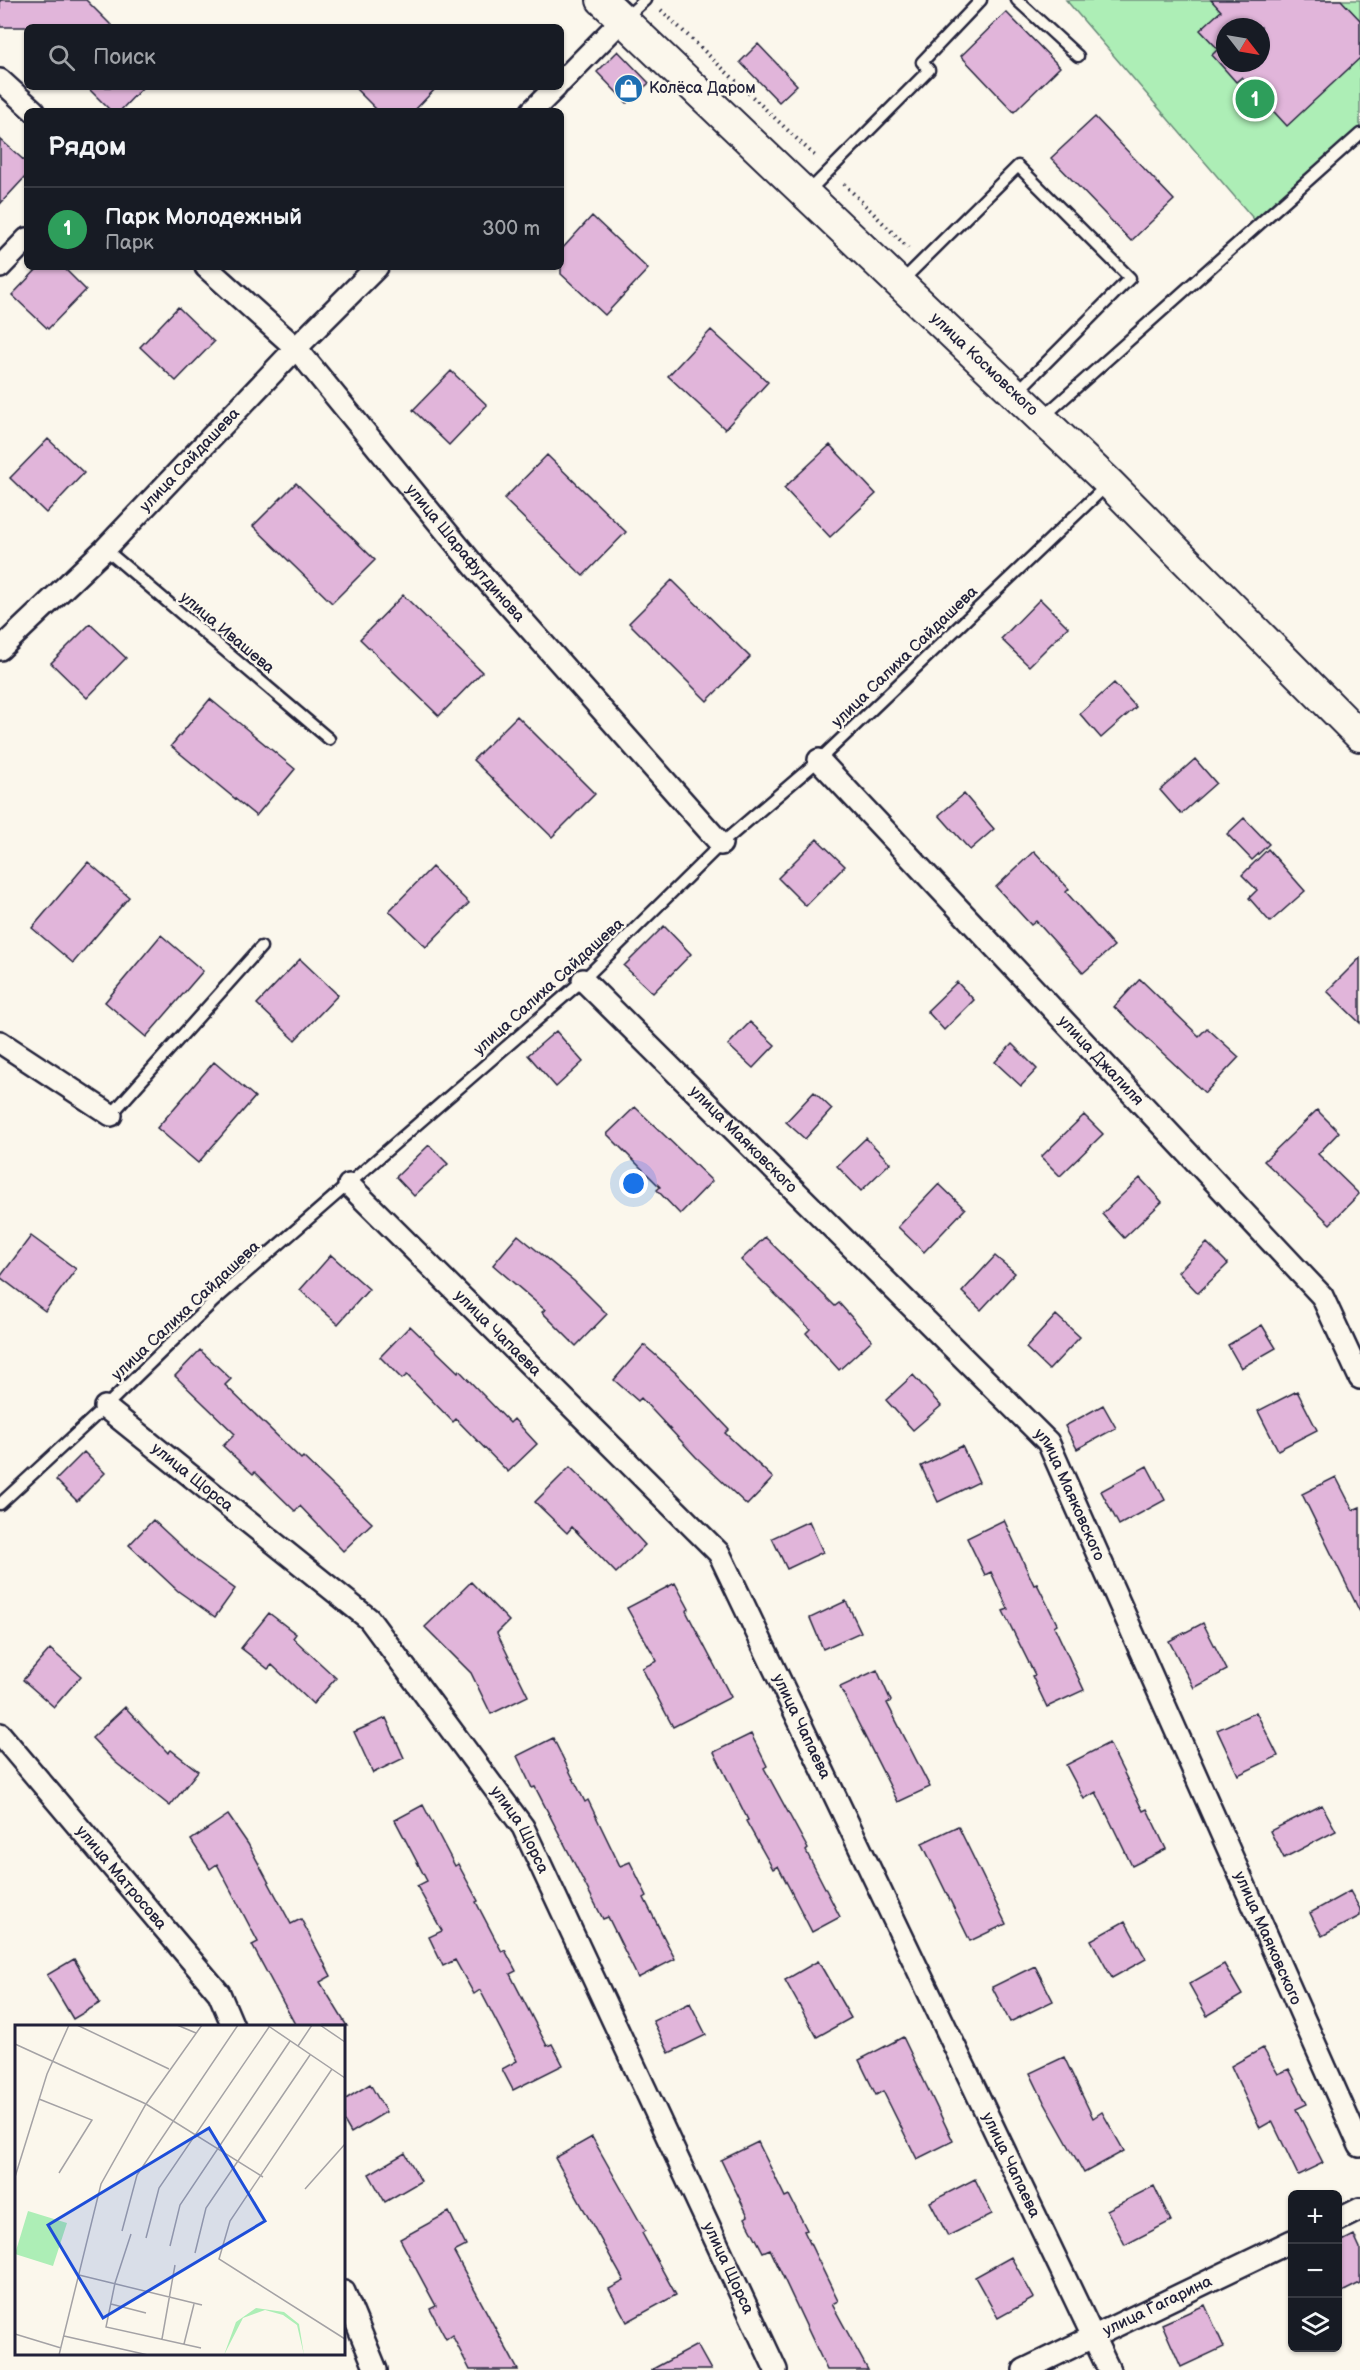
<!DOCTYPE html>
<html lang="ru">
<meta charset="utf-8">
<style>
body{margin:0;font-family:"Balsamiq Sans",sans-serif;background:#242831;color:#f1f3f6}
.controls{position:absolute;right:18px;bottom:18px;display:grid;overflow:hidden;border-radius:9px;box-shadow:0 2px 4px #0004}
.controls button{width:54px;height:54px;display:grid;place-items:center;padding:0;border:0;border-bottom:2px solid #363941;background:#171b24;color:#f1f3f6;font:30px sans-serif}
.compass{position:absolute;left:1216px;top:18px;width:54px;height:54px;border-radius:50%;background:#171b24;box-shadow:0 2px 4px #0004;rotate:121deg}
.you{position:absolute;left:634px;top:1184px;width:21px;height:21px;margin:-15px;border:4px solid #fff;border-radius:50%;background:#1a73e8;box-shadow:0 0 0 9px #1a73e833}
.badge{display:grid;place-items:center;width:39px;height:39px;border-radius:50%;background:#db2777;color:#fff;font-size:20px;font-weight:700}
.pin{position:absolute;translate:-50% -50%;border:3px solid #fff;box-shadow:0 2px 6px #0006}
.list{margin:0;padding:0;list-style:none}
h2{display:flex;justify-content:space-between;align-items:center;height:78px;margin:0;padding:0 24px;font-size:26px}
h2 small{font-size:20px;font-weight:400;color:#9ea1a6}
.list li{display:grid;grid-template-columns:39px 1fr auto;gap:18px;align-items:center;box-sizing:border-box;height:84px;padding:0 24px;border-top:2px solid #363941}
.list b{display:block;font-size:22px;white-space:nowrap}
.list p{margin:0;font-size:20px;white-space:nowrap;color:#9ea1a6}
.list em{font-size:20px;font-style:normal;color:#9ea1a6}
.icon{flex:none;width:33px;height:33px;fill:none;stroke:currentColor;stroke-width:2;stroke-linecap:round;stroke-linejoin:round}
.map{position:relative;flex:none;width:1360px;height:2370px;overflow:hidden}
.search{position:absolute;background:#171b24;box-shadow:0 2px 4px #0004;left:24px;top:24px;width:540px;height:66px;display:flex;align-items:center;gap:15px;box-sizing:border-box;padding:0 21px;border-radius:9px;color:#9ea1a6;font-size:22px}
.panel{position:absolute;background:#171b24;box-shadow:0 2px 4px #0004;left:24px;top:108px;width:540px;height:162px;border-radius:9px}
.map>svg:first-child{display:block}
.green{fill:#adeeb6;stroke:#688878;stroke-width:1.5;fill-rule:evenodd}
.building{fill:#e1b5da;stroke:#22223b;stroke-width:1.5;fill-rule:evenodd}
.lines{fill:none;stroke-linecap:round;stroke-linejoin:round}
.service-casing{stroke:#22223b;stroke-width:15}
.minor-casing{stroke:#22223b;stroke-width:26}
.secondary-casing{stroke:#22223b;stroke-width:34}
.path{stroke:#22223b;stroke-width:4;stroke-dasharray:1.5 4.5;stroke-linecap:butt}
.service{stroke:#fbf7ec;stroke-width:10}
.minor{stroke:#fbf7ec;stroke-width:21}
.secondary{stroke:#fbf7ec;stroke-width:30}
.labels{text-anchor:middle;dominant-baseline:central;stroke-width:5;stroke-linejoin:round;paint-order:stroke}
.poi-label{font-size:16px;fill:#22223b;stroke:#fbf7ec;text-anchor:start}
.street-label{font-size:16px;fill:#22223b;stroke:#fbf7ec}
.inset-road{fill:none;stroke:#a4a2a5;stroke-width:1.5}
.view{fill:#1d4ed8;fill-opacity:0.15;stroke:#1d4ed8;stroke-width:3}
.inset-edge{fill:none;stroke:#22223b;stroke-width:3}
</style>
<div class="map">
<svg width="1360" height="2370" viewBox="0 0 1360 2370">
<rect width="100%" height="100%" fill="#fbf7ec"/>
<filter id="ink" filterUnits="userSpaceOnUse"><feTurbulence type="fractalNoise" baseFrequency=".0167" numOctaves="2"/><feDisplacementMap in="SourceGraphic" scale="12" xChannelSelector="R" yChannelSelector="G"/><feConvolveMatrix kernelMatrix="1 2 1 2 8 2 1 2 1" color-interpolation-filters="sRGB"/></filter>
<g filter="url(#ink)">
<path class="green" d="M1066 0H1360V135L1258 224ZM1225 27H1261V63H1225Z"/>
<path class="building" d="M0 0H86L113 27H0Z
M1211 0H1341L1360 20V58L1287 126 1242 77 1236 82 1212 55 1218 49 1200 30 1221 11ZM1225 27H1261V63H1225Z
M1006 12 1060 67 1014 112 961 56Z
M758 44 797 85 779 102 740 62Z
M618 51 649 83 627 103 597 72Z
M87 87H143L120 111H111Z
M354 87H437L414 111H378Z
M1095 117 1174 200 1131 241 1051 158Z
M0 139 27 163V175L0 204Z
M592 216 648 269 605 315 561 274V250Z
M39 267H63L86 290 48 329 12 295Z
M178 307 214 342 176 381 140 347Z
M711 330 768 382 725 429 668 376Z
M451 371 487 405 449 445 413 410Z
M48 439 84 473 46 513 10 478Z
M830 445 876 494 830 537 784 488Z
M547 455 626 532 583 576 504 499Z
M296 483 375 560 332 603 253 526Z
M672 580 750 657 707 701 629 623Z
M403 595 482 672 439 716 360 639Z
M1040 599 1068 627 1029 666 1001 639Z
M90 624 126 658 87 698 51 663Z
M1114 683 1136 707 1101 738 1080 714Z
M210 699 295 769 256 816 171 746Z
M517 716 595 794 552 837 473 760Z
M1195 759 1216 783 1181 814 1160 790Z
M964 794 994 829 970 850 939 815Z
M1244 818 1269 844 1252 860 1227 834Z
M817 839 845 866 806 906 778 878Z
M1268 849 1305 891 1270 922 1249 898 1257 890 1242 875Z
M1034 851 1069 889 1066 892 1114 946 1083 973 1036 921 1031 925 996 887Z
M88 862 129 897 73 963 32 928Z
M432 867 469 903 426 947 389 911Z
M664 926 691 954 653 993 624 966Z
M161 935 203 971 146 1037 105 1002Z
M1360 958V1023L1327 991Z
M300 959 338 995 295 1040 257 1004Z
M1140 979 1199 1036 1207 1028 1239 1057 1205 1093 1114 1007Z
M957 982 974 1000 944 1030 927 1011Z
M750 1022 775 1045 753 1068 728 1045Z
M556 1031 583 1062 556 1087 528 1055Z
M1012 1044 1037 1069 1021 1086 995 1062Z
M214 1062 255 1097 198 1163 157 1128Z
M814 1092 832 1109 805 1139 786 1122Z
M635 1107 712 1181 680 1214 657 1190 660 1187 607 1134Z
M1317 1110 1339 1132 1318 1154 1359 1194 1330 1224 1264 1161Z
M1084 1115 1103 1134 1060 1176 1041 1157Z
M866 1138 890 1163 861 1191 837 1166Z
M429 1145 448 1164 414 1196 396 1177Z
M1140 1178 1162 1202 1124 1238 1102 1214Z
M939 1184 965 1209 924 1252 898 1227Z
M518 1235 574 1281 607 1314 576 1346 542 1312 545 1310 493 1265Z
M31 1236 76 1269 45 1311 0 1277Z
M765 1237 835 1306 839 1303 872 1340 839 1370 806 1333 810 1329 741 1260Z
M1207 1243 1228 1264 1198 1293 1178 1272Z
M331 1255 369 1289 338 1324 300 1290Z
M995 1256 1015 1273 981 1310 962 1292Z
M1056 1315 1080 1337 1049 1370 1026 1348Z
M1262 1325 1276 1348 1241 1368 1228 1345Z
M410 1326 458 1372 459 1370 510 1423 514 1419 537 1444 508 1472 456 1419 453 1422 407 1375 402 1379 380 1357Z
M644 1345 676 1373 729 1429 725 1433 773 1478 747 1505 696 1457 641 1398 638 1401 614 1380Z
M200 1350 231 1379 225 1385 301 1459 303 1457 372 1523 343 1551 300 1506 295 1511 255 1472 253 1474 223 1446 235 1434 175 1376Z
M913 1375 941 1406 913 1430 886 1400Z
M1297 1391 1317 1430 1278 1450 1258 1411Z
M1103 1405 1116 1428 1077 1449 1065 1426Z
M962 1446 979 1482 938 1502 921 1466Z
M84 1452 105 1473 77 1501 56 1480Z
M1147 1466 1165 1500 1119 1525 1101 1491Z
M570 1467 601 1497 645 1545 616 1573 572 1527 567 1533 535 1502Z
M1336 1477 1353 1510 1360 1507V1612L1302 1494Z
M153 1520 198 1562 235 1589 215 1617 178 1591 129 1545Z
M1004 1520 1034 1585 1037 1584 1057 1624 1054 1626 1084 1690 1047 1707 1032 1676 1035 1675 1003 1611 1008 1609 991 1572 985 1575 967 1538Z
M809 1521 823 1552 787 1569 772 1538Z
M471 1582 509 1621 497 1633 528 1696 491 1714 471 1673 425 1627Z
M675 1583 689 1609 686 1611 731 1697 673 1727 642 1668 657 1661 627 1608Z
M846 1601 861 1632 823 1649 810 1618Z
M269 1613 296 1634 293 1638 336 1678 313 1704 272 1665 268 1669 241 1648Z
M1203 1623 1227 1670 1194 1688 1169 1641Z
M50 1649 81 1676 54 1707 23 1680Z
M877 1670 891 1701 887 1703 930 1787 898 1802 840 1687Z
M125 1707 168 1753 171 1750 198 1771 170 1806 115 1762 92 1738Z
M1256 1712 1278 1756 1238 1775 1217 1730Z
M386 1718 404 1758 373 1773 354 1732Z
M751 1734 767 1766 764 1768 808 1849 806 1851 840 1917 812 1932 778 1866 773 1869 746 1821 748 1820 714 1752Z
M553 1738 585 1802 588 1800 620 1866 630 1862 647 1896 644 1898 675 1959 638 1978 608 1917 603 1919 535 1787 532 1788 517 1756Z
M1109 1743 1143 1811 1147 1809 1166 1849 1132 1866 1096 1792 1084 1799 1066 1765Z
M423 1805 455 1866 458 1864 478 1901 476 1902 502 1952 505 1950 516 1971 510 1974 547 2046 552 2044 563 2065 513 2090 502 2069 517 2061 480 1990 474 1994 455 1960 443 1966 429 1937 442 1931 417 1886 427 1881 395 1820Z
M1322 1805 1336 1831 1284 1858 1270 1831Z
M228 1815 248 1844 291 1924 301 1919 331 1976 320 1982 347 2026H296L252 1945 258 1942 217 1864 210 1869 191 1840Z
M958 1826 1006 1924 970 1941 922 1843Z
M1350 1891 1360 1909V1916L1322 1936 1310 1913Z
M1125 1921 1146 1959 1112 1978 1091 1940Z
M74 1959 100 2003 73 2019 47 1975Z
M818 1961 851 2018 817 2037 785 1980Z
M1224 1964 1242 1995 1207 2016 1189 1984Z
M1035 1966 1053 2001 1010 2022 992 1987Z
M690 2003 706 2035 669 2053 653 2021Z
M903 2037 953 2141 917 2159 883 2091 876 2095 859 2060Z
M1263 2048 1278 2074 1289 2069 1307 2104 1296 2109 1323 2163 1298 2175 1272 2121 1260 2128 1231 2066Z
M1064 2057 1093 2118 1102 2112 1124 2151 1084 2173 1044 2102 1030 2073Z
M370 2084 386 2112 351 2133 344 2121V2100Z
M592 2137 645 2231 642 2233 676 2295 627 2322 609 2289 624 2281 555 2158Z
M758 2142 785 2197 789 2195 807 2230 804 2231 838 2301 832 2304 868 2370H827L770 2249 763 2252 745 2218 748 2216 721 2160Z
M405 2153 421 2181 385 2202 369 2174Z
M975 2179 992 2214 948 2236 930 2202Z
M1154 2186 1171 2221 1125 2245 1107 2210Z
M449 2212 466 2246 454 2252 518 2370H470L452 2335 446 2339 430 2309 436 2306 400 2239Z
M1354 2235 1360 2248V2283L1338 2294V2243Z
M1011 2257 1034 2298 998 2318 975 2277Z
M1205 2305 1224 2347 1181 2367 1162 2324Z
M697 2345 711 2370H651Z"/>
<g class="lines">
<defs>
<path id="service" d="M1017 0 1078 56
M625 18 645 0
M807 193 929 70 922 62 981 0
M902 281 1018 166 1130 278 1016 393
M1042 418 1360 134
M105 549 329 739
M111 1115 261 947
M0 1504 105 1407 214 1301 583 980 721 844 819 760 1107 485"/>
<g id="minor">
<path d="M0 80 34 111"/>
<path d="M561 82 622 20"/>
<path d="M532 111 556 87"/>
<path d="M0 267 27 239"/>
<path id="s1" d="M206 267 296 348 476 568 721 844"/>
<path id="s2" d="M0 649 105 549 296 348 377 267"/>
<path id="s3" d="M819 760 1322 1296 1360 1378"/>
<path id="s4" d="M583 980 1048 1442 1360 2146"/>
<path d="M0 1042 111 1115"/>
<path id="s5" d="M349 1185 719 1553 1109 2370"/>
<path id="s6" d="M105 1407 369 1619 523 1827 776 2370"/>
<path id="s7" d="M0 1734 219 1993 233 2026"/>
<path d="M1338 2220 1360 2209"/>
<path d="M344 2292 376 2370"/>
<path id="s8" d="M1024 2370 1292 2241"/>
</g>
<g id="secondary">
<path id="s9" d="M602 0 1109 483 1360 736"/>
</g>
</defs>
<use href="#service" class="service-casing"/>
<use href="#minor" class="minor-casing"/>
<use href="#secondary" class="secondary-casing"/>
<path class="path" d="M661 10 817 158
M844 184 908 248"/>
<use href="#service" class="service"/>
<use href="#minor" class="minor"/>
<use href="#secondary" class="secondary"/>
</g>
</g>
<defs>
<symbol id="shop-disc" viewBox="-11 -11 22 22"><circle r="9.5" fill="#1f6fb2" stroke="#fbf7ec"/><path d="M-5-2.5h2.3a2.7 3.5 0 0 1 5.4 0H5L5.5 6h-11ZM-1.5-2.5h3a1.5 2.3 0 0 0-3 0Z" fill="#fff"/></symbol>
</defs>
<g fill-rule="evenodd">
<use href="#shop-disc" x="612" y="72" width="33" height="33"/>
</g>
<g class="labels">
<g class="poi-label">
<text x="649" y="88">Колёса Даром</text>
</g>
<g class="street-label">
<text stroke="none"><textPath href="#s9" startOffset="528">улица Космовского</textPath></text>
<text stroke="none"><textPath href="#s2" startOffset="268">улица Сайдашева</textPath></text>
<text stroke="none"><textPath href="#s1" startOffset="387">улица Шарафутдинова</textPath></text>
<text transform="translate(227 633) rotate(40)">улица Ивашева</text>
<text transform="translate(905 657) rotate(-44)">улица Салиха Сайдашева</text>
<text transform="translate(549 987) rotate(-42)">улица Салиха Сайдашева</text>
<text stroke="none"><textPath href="#s3" startOffset="412">улица Джалиля</textPath></text>
<text stroke="none"><textPath href="#s4" startOffset="226">улица Маяковского</textPath></text>
<text transform="translate(186 1311) rotate(-43)">улица Салиха Сайдашева</text>
<text stroke="none"><textPath href="#s5" startOffset="210">улица Чапаева</textPath></text>
<text stroke="none"><textPath href="#s6" startOffset="112">улица Щорса</textPath></text>
<text stroke="none"><textPath href="#s4" startOffset="712">улица Маяковского</textPath></text>
<text stroke="none"><textPath href="#s5" startOffset="714">улица Чапаева</textPath></text>
<text stroke="none"><textPath href="#s6" startOffset="598">улица Щорса</textPath></text>
<text stroke="none"><textPath href="#s7" startOffset="188">улица Матросова</textPath></text>
<text stroke="none"><textPath href="#s4" startOffset="1198">улица Маяковского</textPath></text>
<text stroke="none"><textPath href="#s5" startOffset="1200">улица Чапаева</textPath></text>
<text stroke="none"><textPath href="#s6" startOffset="1084">улица Щорса</textPath></text>
<text stroke="none"><textPath href="#s8" startOffset="148">улица Гагарина</textPath></text>
</g>
</g>
<g transform="translate(15 2025)">
<rect width="330" height="330" fill="#fbf7ec"/>
<path d="M13 186 52 198 38 241 0 229ZM241 283 269 287 284 299 289 330 282 300 268 290 250 285 228 293 209 330 221 297Z" fill="#adeeb6"/>
<path class="inset-road" d="M62 0 154 44M162 0 181 8M252 0 330 53M305 0 330 17M0 19 131 79 248 152M283 21 297 0M317 44 215 196 204 234 330 314M24 74 77 95 44 148M0 152 32 49 54 0M290 164 330 119M107 206 122 150 223 0M116 209 100 258 91 302 186 323M131 213 144 163 254 2M155 221 165 180 275 16M180 228 191 183 295 30M64 250 187 280M96 279 131 288M0 309 46 323M49 311 133 330M147 314 160 240M169 319 179 279M44 330 86 159 131 79 187 0"/>
<path class="view" d="M194 103 250 196 88 293 33 200Z"/>
<rect width="330" height="330" class="inset-edge"/>
</g>
</svg>
<div class="controls">
<button>+</button>
<button>−</button>
<button><svg class="icon" aria-label="layers" viewBox="0 0 24 24"><path d="M12 4l9 5-9 5-9-5zM3 14l9 5 9-5"/></svg></button>
</div>
<svg class="compass" viewBox="-18 -18 36 36"><path d="M0-13l5 13h-10z" fill="#e53935"/><path d="M0 13l5-13h-10z" fill="#9ea1a6"/></svg>
<div class="you"></div>
<div class="pin badge" style="left:1255px;top:99px;background:#2e9e5b">1</div>
<div class="search"><svg class="icon" aria-label="search" viewBox="0 0 24 24"><circle cx="10" cy="10" r="6"/><path d="M15 15l6 6"/></svg>Поиск</div>
<section class="panel">
<h2>Рядом<small></small></h2>
<ul class="list">
<li><span class="badge" style="background:#2e9e5b">1</span><div><b>Парк Молодежный</b><p>Парк</p></div><em>300 m</em></li>
</ul>
</section>
</div>
